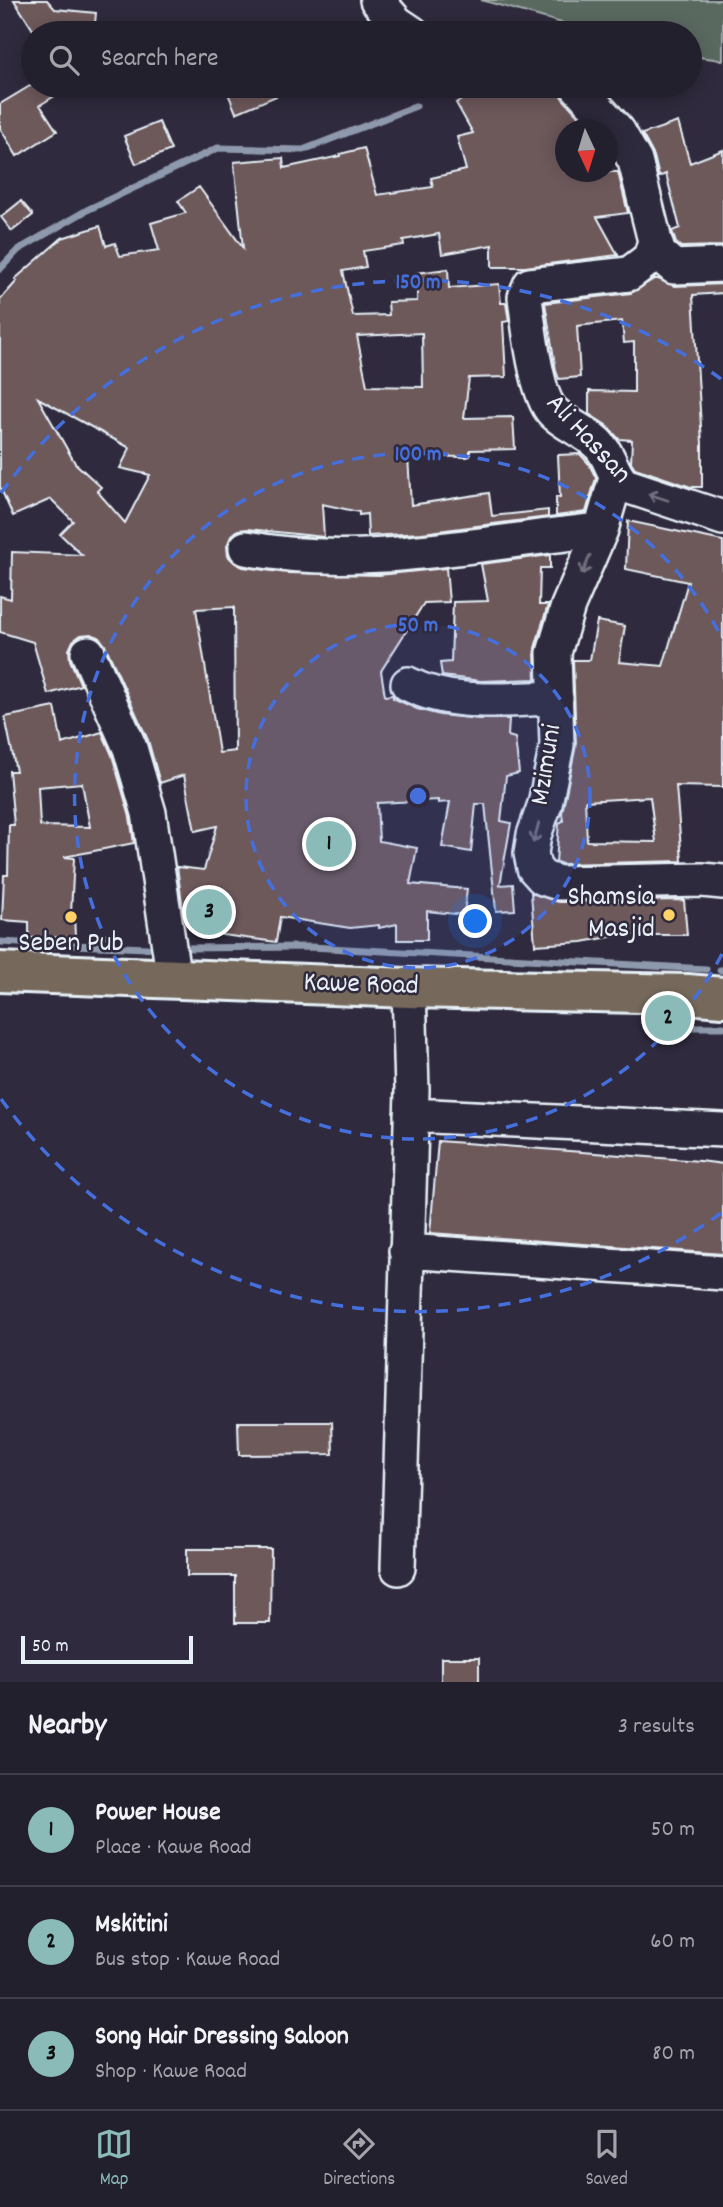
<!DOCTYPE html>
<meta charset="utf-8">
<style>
body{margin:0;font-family:Dekko,sans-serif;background:#2b2836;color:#f1f3f6}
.compass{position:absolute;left:555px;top:119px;width:63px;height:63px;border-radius:50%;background:#23202e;box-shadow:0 4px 18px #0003;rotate:176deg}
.scale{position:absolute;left:21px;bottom:18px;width:172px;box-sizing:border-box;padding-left:7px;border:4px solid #e8f1f8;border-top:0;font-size:19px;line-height:24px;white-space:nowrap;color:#e8f1f8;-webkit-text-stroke:5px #2f2a3d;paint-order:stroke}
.you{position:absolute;left:476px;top:922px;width:24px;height:24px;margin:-18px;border:5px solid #fff;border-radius:50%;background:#1a73e8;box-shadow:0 0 0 10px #1a73e833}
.badge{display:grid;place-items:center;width:46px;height:46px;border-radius:50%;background:#8bbbb9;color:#111;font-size:23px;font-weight:700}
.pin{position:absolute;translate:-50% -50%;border:4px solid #fff;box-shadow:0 2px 7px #0006}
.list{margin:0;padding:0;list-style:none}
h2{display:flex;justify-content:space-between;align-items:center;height:91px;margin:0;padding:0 28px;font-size:30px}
h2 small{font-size:23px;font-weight:400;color:#a3a3aa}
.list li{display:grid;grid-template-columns:46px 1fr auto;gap:21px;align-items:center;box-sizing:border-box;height:112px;padding:0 28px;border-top:2px solid #403e4a}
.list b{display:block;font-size:26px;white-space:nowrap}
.list p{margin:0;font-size:23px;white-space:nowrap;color:#a3a3aa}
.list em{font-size:23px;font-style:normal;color:#a3a3aa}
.icon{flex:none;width:38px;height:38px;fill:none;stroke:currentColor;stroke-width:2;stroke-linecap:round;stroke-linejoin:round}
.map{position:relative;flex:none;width:723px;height:1682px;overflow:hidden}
.search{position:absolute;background:#23202e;box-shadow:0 4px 18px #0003;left:21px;right:21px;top:21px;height:77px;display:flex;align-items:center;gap:18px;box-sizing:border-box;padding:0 24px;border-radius:38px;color:#a3a3aa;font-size:26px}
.sheet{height:427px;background:#23202e}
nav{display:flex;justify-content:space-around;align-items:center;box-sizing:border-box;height:98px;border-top:2px solid #403e4a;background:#23202e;font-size:19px;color:#a3a3aa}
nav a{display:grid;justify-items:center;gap:4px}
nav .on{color:#8bbbb9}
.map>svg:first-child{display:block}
.green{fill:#5a6960;stroke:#a1adac;stroke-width:2}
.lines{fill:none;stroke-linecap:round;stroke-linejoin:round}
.stream{stroke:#8e99ad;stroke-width:7}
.building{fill:#6d585a;stroke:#e8f1f8;stroke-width:2;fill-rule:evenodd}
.minor-casing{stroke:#e8f1f8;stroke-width:38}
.major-casing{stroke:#e8f1f8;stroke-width:44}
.minor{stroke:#2f2a3d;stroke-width:33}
.major{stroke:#76695c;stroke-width:38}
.oneway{stroke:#70707e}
.ring{fill:none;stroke:#466fde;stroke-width:3.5;stroke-dasharray:12 9}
.poi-dot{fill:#ffd166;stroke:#2f2a3d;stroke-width:2.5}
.labels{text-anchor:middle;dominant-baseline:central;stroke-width:5;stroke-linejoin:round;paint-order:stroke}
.street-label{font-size:28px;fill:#e8f1f8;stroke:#2f2a3d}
.poi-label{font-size:28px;fill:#e8f1f8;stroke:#2f2a3d;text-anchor:end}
.centre{fill:#466fde;stroke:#2f2a3d;stroke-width:3.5}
.ring-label{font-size:21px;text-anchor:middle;font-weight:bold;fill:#466fde;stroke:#2f2a3d;stroke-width:5;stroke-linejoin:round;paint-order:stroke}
</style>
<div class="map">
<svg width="723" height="1682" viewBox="0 0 723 1682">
<rect width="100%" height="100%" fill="#2f2a3d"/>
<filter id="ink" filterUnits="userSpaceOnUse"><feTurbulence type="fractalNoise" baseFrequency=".0143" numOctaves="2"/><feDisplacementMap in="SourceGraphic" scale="14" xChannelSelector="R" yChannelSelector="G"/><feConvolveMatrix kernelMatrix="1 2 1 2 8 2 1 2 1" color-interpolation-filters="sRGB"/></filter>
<g filter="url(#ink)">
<path class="green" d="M481 0H723V60L690 56V33H651L569 25Z"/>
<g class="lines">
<path class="stream" d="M0 269 18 250 87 210 218 148 303 150 416 106
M0 942 59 945
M73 945 147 948
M184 948 311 947 706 969
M720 970H723
M684 1027H723"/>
</g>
<path class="building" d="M14 0H47L55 9 96 13 94 33H35Z
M30 86H71L40 105 57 131 17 156 0 128V104Z
M225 86H300L236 113Z
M486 86H555L563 99 585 123 579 130H565V172H618L628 213 597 217 618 255 525 267H492V245L442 254 439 234 403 240 404 245 363 251 366 267 343 271 353 316 389 315 388 302 417 301V273L448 269 449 288 499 284 501 303H506L509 321 503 322 506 377 469 378 464 418 513 417 515 449 470 450V456L467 457 408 456 411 505 489 493 492 516 548 510V517L422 533 368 536 367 514 359 515V512L322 504 324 537 248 529 238 530 231 536 227 546 228 556 235 563 243 567 287 573 379 575 446 568 449 602 424 603 381 671 385 696 393 695V698L417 709 440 715 479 719H509L508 736 515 738 519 773 506 776 501 821 511 823 500 885 513 884 515 910 496 911 485 804H476L471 852 442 847 450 802 438 803V800L377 803 379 841 417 848 410 884 467 889 464 915 427 911V940H397V924L379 928V925L350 928 280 917 276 942 222 935 223 926 204 924 206 910H183L177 867 204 870 217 826 195 831 184 775 160 783 148 740 105 645 99 637 91 634 81 635 73 641 69 650 70 660 81 685 48 694 33 642 0 632V596L11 599 12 552 82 555 60 534 73 521 51 499 13 516 0 487V300L17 281 15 279 62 238 100 226 106 246 115 243 120 256 159 250 151 223 186 213 178 201 199 187 243 248 234 162 283 158 284 168 340 156V154L364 148 377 195 433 187 431 178 466 170 457 137 473 133 456 103ZM422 333 423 387 367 386 357 336ZM38 398 130 448 120 468 150 475 125 523 97 491 101 487 75 463ZM234 607 235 751 219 753 196 609Z
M159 122 171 150 136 164 124 136Z
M678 122 690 163 723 150V246L681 247 676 243 672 231 680 228 666 174 659 177 654 156 642 134Z
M21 201 33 215 12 231 1 217Z
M654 279H658L675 286 723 284V293L693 295 702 443V487H691L635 468 631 462 632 440 619 439 606 425 589 414V391L634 392V342L624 343 622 321 577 326 580 377 559 379 556 371 545 303 631 293Z
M580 454 589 464 596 478 586 512 556 516V497H560L558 455Z
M628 521 723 541V787L676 786 682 861 562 864 556 862 559 823 563 821 562 813 576 745 573 660H590L597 621 625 626 619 662 663 666 688 582 626 569ZM650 797 656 842 587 841 585 801Z
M550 555V568H540L539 605H548L535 648 536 679 481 681 442 676 440 663 451 662 453 602 488 601 481 564Z
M55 707 62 744 102 732 112 755 130 817 134 843 64 857 74 858 71 913H74L75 937 29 938V922L2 920 4 875H8L9 825H14L9 771H16L5 717ZM82 783 90 827 40 826 38 787Z
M531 893 559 902 684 900 687 935H621L582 942 535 945Z
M438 1141 700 1161 723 1164V1254L430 1233Z
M238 1422H332L333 1454 239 1455Z
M187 1549H271L270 1623H235V1576H187Z
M441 1658H479V1682H441Z"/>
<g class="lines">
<defs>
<path id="minor" d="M377 0 397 23 412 33
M577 86 618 131 635 161 655 241 650 258 629 274 530 285 525 297C528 322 536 396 553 412 566 425 585 431 598 444 611 456 611 473 624 485L723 518
M655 241 659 254 674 267 723 265
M616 478 601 530 568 606 554 653 557 745 545 804 534 835 531 853 534 868 543 878 559 883 702 880 723 882
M246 548C362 571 485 541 601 530
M88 653 130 748 149 813 174 980
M408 684C452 707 508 699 556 698
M411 1115 723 1130
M406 1251 723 1273
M398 1568 412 1090 409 988"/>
<path id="major" d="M0 972 409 988 687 994 723 997"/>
</defs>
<use href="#minor" class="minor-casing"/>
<use href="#major" class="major-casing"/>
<use href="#minor" class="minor"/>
<use href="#major" class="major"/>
</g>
<defs><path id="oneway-shaft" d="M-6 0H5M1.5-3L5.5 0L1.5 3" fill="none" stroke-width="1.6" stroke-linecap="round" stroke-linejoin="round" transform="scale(1.75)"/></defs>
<g class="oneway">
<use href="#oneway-shaft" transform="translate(658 497) rotate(-162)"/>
<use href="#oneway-shaft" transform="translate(586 565) rotate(113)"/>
<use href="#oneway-shaft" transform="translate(536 833) rotate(106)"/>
</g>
</g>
<circle cx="418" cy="796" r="172" fill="#466fde" fill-opacity=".12"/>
<g class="ring">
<circle cx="418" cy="796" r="172"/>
<path d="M722 954A343 343 0 1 1 722 638"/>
<path d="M721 1213A515 515 0 0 1 1 1099M1 493A515 515 0 0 1 721 379"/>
</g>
<g class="poi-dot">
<circle cx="669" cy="915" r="7"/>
<circle cx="71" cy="917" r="7"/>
</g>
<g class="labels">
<g class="street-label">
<text transform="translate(587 440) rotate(47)">Ali Hassan</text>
<text transform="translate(548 765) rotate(-81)">Mzimuni</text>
<text transform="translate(361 986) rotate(2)">Kawe Road</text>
</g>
<g class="poi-label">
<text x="655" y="899">Shamsia<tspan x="655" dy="32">Masjid</tspan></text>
<text x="71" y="945" text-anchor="middle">Seben Pub</text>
</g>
</g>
<circle cx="418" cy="796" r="10" class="centre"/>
<g class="ring-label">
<text x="418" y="288">150 m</text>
<text x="418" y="460">100 m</text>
<text x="418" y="631">50 m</text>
</g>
</svg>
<svg class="compass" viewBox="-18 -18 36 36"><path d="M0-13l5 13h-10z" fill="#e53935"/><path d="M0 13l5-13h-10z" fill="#a3a3aa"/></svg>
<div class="scale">50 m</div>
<div class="you"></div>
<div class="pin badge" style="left:329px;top:844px">1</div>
<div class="pin badge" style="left:668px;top:1018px">2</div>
<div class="pin badge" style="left:209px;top:912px">3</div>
<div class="search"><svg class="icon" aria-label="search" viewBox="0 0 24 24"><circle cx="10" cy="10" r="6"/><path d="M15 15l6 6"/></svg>Search here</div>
</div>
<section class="sheet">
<h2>Nearby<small>3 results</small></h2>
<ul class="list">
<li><span class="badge">1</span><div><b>Power House</b><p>Place · Kawe Road</p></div><em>50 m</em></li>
<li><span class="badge">2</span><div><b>Mskitini</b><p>Bus stop · Kawe Road</p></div><em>60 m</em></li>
<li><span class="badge">3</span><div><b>Song Hair Dressing Saloon</b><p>Shop · Kawe Road</p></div><em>80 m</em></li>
</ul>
</section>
<nav>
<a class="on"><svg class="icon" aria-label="map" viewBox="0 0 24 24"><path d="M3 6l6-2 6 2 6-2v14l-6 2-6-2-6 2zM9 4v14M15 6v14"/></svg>Map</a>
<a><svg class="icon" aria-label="directions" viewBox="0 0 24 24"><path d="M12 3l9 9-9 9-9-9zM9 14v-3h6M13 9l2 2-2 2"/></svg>Directions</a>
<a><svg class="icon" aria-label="saved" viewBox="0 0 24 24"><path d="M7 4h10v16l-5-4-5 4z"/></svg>Saved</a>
</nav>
